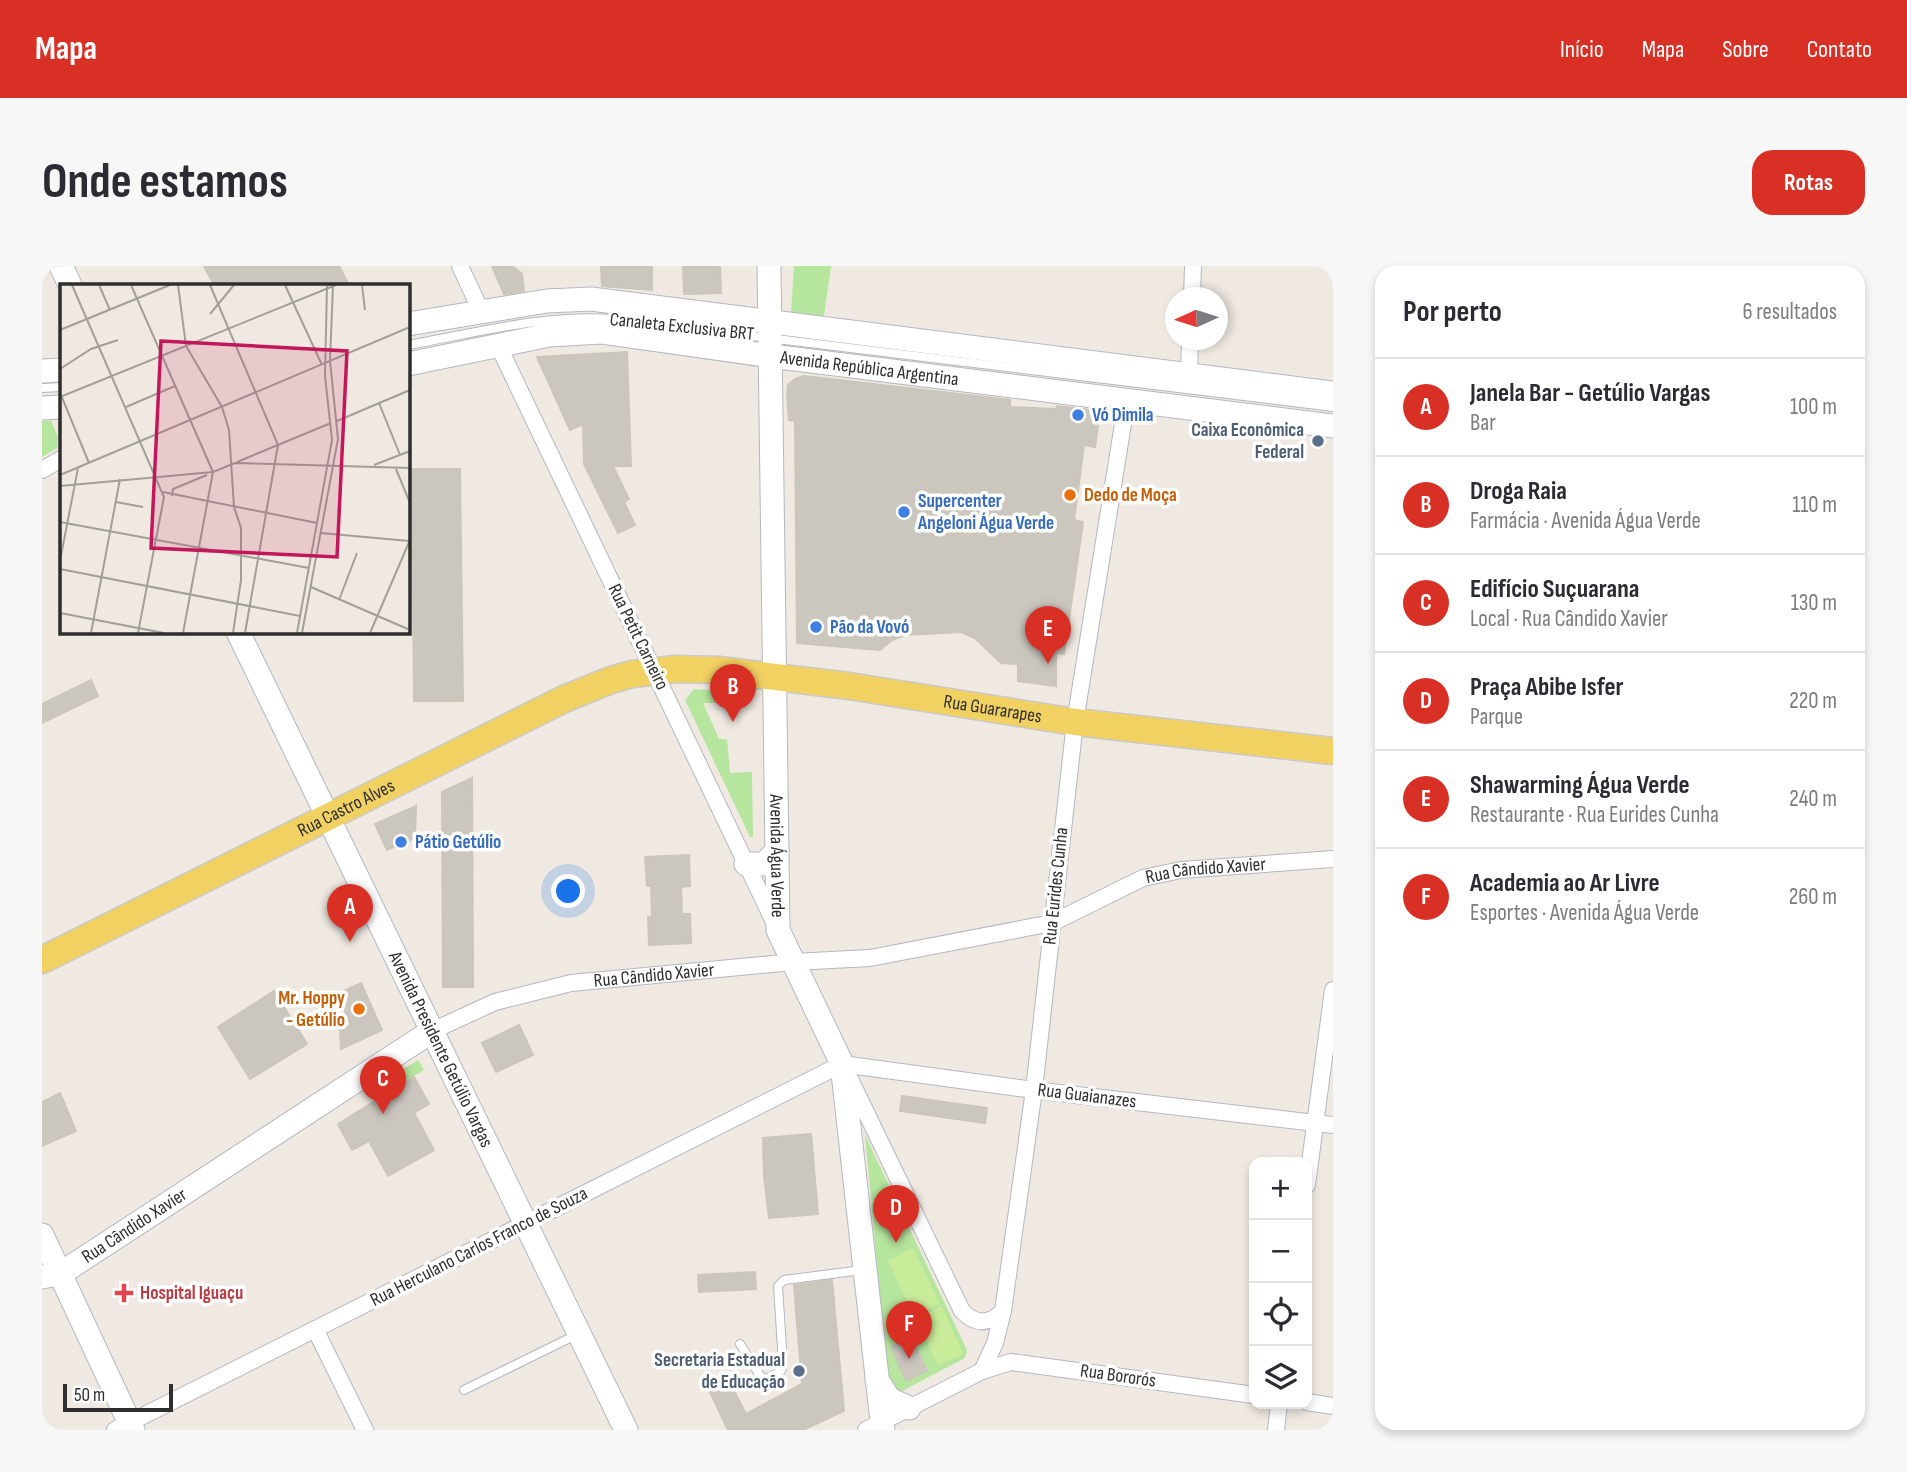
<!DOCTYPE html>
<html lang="pt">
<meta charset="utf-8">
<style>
body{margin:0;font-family:"Sofia Sans Condensed",sans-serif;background:#f7f7f7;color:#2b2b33}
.controls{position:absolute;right:21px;bottom:21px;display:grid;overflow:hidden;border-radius:14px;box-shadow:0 4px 10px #0003}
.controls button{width:63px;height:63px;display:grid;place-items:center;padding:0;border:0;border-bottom:2px solid #e1e1e2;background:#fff;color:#2b2b33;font:35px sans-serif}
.compass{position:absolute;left:1123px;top:21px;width:63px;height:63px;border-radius:50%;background:#fff;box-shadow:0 4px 10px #0003;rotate:267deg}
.scale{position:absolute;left:21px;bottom:18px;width:110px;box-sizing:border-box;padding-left:7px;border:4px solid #2e2e2e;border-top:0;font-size:19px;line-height:24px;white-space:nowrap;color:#2e2e2e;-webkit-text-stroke:5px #fff;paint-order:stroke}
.you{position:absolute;left:527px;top:626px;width:24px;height:24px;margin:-18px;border:5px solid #fff;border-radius:50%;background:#1a73e8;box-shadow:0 0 0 10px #1a73e833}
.badge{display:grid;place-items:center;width:46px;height:46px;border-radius:50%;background:#d93025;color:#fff;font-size:23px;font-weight:700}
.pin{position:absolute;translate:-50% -58px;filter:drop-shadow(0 2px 4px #0008)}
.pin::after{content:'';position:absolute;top:37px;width:24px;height:21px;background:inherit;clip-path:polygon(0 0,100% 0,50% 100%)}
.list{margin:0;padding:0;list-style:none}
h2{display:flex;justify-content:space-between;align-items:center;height:91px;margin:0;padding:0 28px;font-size:30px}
h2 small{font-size:23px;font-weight:400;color:#7c7c81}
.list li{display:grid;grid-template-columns:46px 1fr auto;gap:21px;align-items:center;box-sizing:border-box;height:98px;padding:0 28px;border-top:2px solid #e1e1e2}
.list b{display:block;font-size:26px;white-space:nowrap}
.list p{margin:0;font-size:23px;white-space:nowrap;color:#7c7c81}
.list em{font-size:23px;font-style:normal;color:#7c7c81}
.icon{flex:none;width:38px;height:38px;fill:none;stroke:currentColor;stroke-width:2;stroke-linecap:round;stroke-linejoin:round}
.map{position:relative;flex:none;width:1291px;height:1164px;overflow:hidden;border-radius:21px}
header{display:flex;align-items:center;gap:42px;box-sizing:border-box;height:98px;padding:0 35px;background:#d93025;color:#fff}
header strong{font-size:33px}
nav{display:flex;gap:38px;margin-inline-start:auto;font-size:24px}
.intro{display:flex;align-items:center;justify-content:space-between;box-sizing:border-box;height:168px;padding:0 42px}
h1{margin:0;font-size:49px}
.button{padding:18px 32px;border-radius:21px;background:#d93025;color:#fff;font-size:24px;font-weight:700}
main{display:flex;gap:42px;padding:0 42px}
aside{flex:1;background:#fff;border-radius:21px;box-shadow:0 4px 10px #0003}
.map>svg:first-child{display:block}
.green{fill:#b6e59e}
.pitch{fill:#c9ec9a}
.building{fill:#cbc7bf;stroke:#cbc5ba;stroke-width:2}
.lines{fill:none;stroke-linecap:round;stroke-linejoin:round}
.lane-casing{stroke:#b4b7c1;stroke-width:10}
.street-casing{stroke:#b4b7c1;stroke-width:18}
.secondary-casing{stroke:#b4b7c1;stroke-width:25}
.primary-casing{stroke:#c9c9c9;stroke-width:29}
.lane{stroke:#fff;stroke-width:8}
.street{stroke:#fff;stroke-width:16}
.secondary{stroke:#fff;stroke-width:23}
.primary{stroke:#f2d163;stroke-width:26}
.shop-dot{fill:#3f7fe0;stroke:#fff;stroke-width:2.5}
.service-dot{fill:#5c6f8a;stroke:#fff;stroke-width:2.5}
.food-dot{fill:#e8710a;stroke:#fff;stroke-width:2.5}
.health-dot{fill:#e0444e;stroke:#fff;stroke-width:2.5}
.labels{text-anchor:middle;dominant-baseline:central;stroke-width:7;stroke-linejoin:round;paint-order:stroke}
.street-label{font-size:19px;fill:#2e2e2e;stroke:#fff}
.shop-label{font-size:19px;font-weight:bold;fill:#366cbe;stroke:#fff;text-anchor:start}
.service-label{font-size:19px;font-weight:bold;fill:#4e5e75;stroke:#fff;text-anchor:end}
.food-label{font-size:19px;font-weight:bold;fill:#c56008;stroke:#fff;text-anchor:start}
.health-label{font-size:19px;font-weight:bold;fill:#be3a42;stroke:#fff;text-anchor:start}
.inset-road{fill:none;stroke:#a29e99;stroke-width:2}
.view{fill:#c2185b;fill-opacity:0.15;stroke:#c2185b;stroke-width:3.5}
.inset-edge{fill:none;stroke:#2e2e2e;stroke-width:3.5}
</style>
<header>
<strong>Mapa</strong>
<nav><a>Início</a><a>Mapa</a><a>Sobre</a><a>Contato</a></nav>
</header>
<div class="intro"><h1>Onde estamos</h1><a class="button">Rotas</a></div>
<main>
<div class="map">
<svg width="1291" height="1164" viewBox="0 0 1291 1164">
<rect width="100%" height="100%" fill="#efe9e1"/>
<path class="green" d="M752 0H789L782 50 749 46Z
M0 155H9L16 171 15 182 0 191Z
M652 423 701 427 700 431 695 437H661L677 473H685L688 507 710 506 711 571H708L643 434Z
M376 794 382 804 333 832 326 824Z
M823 869 925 1084 923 1092 858 1126 850 1124 846 1118Z"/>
<path class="pitch" d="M871 982 898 1038 872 1051 846 995Z
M900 1040 921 1088 896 1099 874 1053Z"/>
<path class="building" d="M162 0H297L307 19H172Z
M450 0H470L480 8 482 25 462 28Z
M559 0H610V24L560 20Z
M641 0H678L679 27 642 28Z
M585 86 589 200H571L587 233 582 236 593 259 576 267 542 198 541 158 528 164 495 91Z
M762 110 968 134V141L1014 143 1015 140 1058 145 1053 181 1042 179 1032 254 1041 256 1022 388 1014 387V420L976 415V398L959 397 933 372 919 366 863 369 850 374 838 384 755 377 753 155 747 154 745 131 746 119 753 113Z
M370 203H418L421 435H372Z
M49 414 56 430 0 457V438Z
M430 512 431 721H401L400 526Z
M374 540 373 572 345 584 333 558Z
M647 589 648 620 639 621 640 648H648L649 677 607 679 606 651H610L609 620H605L603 591Z
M319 717 340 764 299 783 298 764 309 759 295 728Z
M232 725 265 778 208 813 176 761Z
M477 759 491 789 454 806 440 777Z
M372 811 387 838 372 847 392 884 346 910 327 875 310 884 296 858Z
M18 827 34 865 0 880V836Z
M860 830 945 842 943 857 858 845Z
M769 868 776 948 727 952 722 910 721 872Z
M713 1006 714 1023 657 1026 656 1009Z
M790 1014 802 1145 761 1164H686L668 1126 684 1118 692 1125 704 1148 760 1118 752 1019Z
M869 1071 885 1105 864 1115 849 1081Z"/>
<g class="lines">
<defs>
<path id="lane" d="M366 79C434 67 502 48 571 53L1291 141
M0 122 19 121
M698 1078 719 1111 725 1113 739 1105 741 1098 736 1020 742 1014 820 1004
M422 1124 534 1069"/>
<g id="street">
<path d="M418 0 439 45"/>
<path d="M1150 32 1151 0"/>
<path d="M456 79 733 658"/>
<path d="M1147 108 1148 74"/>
<path d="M0 204 19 193"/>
<path id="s1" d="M390 765 453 736 529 717 751 696 828 692 1010 657 1101 612 1139 604 1291 593"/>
<path d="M800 798 992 824 1291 859"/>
<path d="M806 809 920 1045C934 1059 946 1059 961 1045"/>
<path d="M1265 919 1291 724"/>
<path d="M273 1063 323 1164"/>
<path d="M940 1105 953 1077 961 1045 992 824 1033 456 1085 133"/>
<path d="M1265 1136 1291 1140"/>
<path d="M73 1164 800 798"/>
<path d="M824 1164 940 1105 969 1096 1212 1129"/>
<path d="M1234 1164 1237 1138"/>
</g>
<g id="secondary">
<path d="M19 0 28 19"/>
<path id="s2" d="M727 0 736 664 800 798 841 1164"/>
<path d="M366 58 505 35 549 33 1291 127"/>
<path id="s3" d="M366 98 507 69 560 66 729 90 1291 160"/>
<path d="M0 105 19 104"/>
<path d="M0 142 19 141"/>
<path id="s4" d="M196 366 584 1164"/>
<path d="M704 598H722L735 585"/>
<path d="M0 969 91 1164"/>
<path id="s5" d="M0 1011 18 1008 390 765"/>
<path d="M835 1114 847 1133 867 1142"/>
</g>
<g id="primary">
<path id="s6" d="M0 694 522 433 569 414 590 408 634 403 677 404 807 420 1033 456 1291 485"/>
</g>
</defs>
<use href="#lane" class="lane-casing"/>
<use href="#street" class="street-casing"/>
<use href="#secondary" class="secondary-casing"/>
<use href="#primary" class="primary-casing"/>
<use href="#lane" class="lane"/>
<use href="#street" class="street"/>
<use href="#secondary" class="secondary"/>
<use href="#primary" class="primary"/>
</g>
<g class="shop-dot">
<circle cx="1036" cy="149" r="7"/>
<circle cx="862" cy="246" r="7"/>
<circle cx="774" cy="361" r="7"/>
<circle cx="359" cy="576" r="7"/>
</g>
<g class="service-dot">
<circle cx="1276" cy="175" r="7"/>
<circle cx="757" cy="1105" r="7"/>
</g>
<g class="food-dot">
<circle cx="1028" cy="229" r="7"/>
<circle cx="317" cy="743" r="7"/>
</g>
<path class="health-dot" d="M78.5 1016.5h7v7h7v7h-7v7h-7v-7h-7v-7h7z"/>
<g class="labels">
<g class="street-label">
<text transform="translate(640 61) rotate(6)">Canaleta Exclusiva BRT</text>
<text stroke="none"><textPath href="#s3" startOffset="467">Avenida República Argentina</textPath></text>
<text transform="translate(596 371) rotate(64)">Rua Petit Carneiro</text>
<text stroke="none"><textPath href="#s6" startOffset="1020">Rua Guararapes</textPath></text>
<text stroke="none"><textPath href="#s6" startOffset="340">Rua Castro Alves</textPath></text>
<text stroke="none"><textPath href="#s2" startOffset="590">Avenida Água Verde</textPath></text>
<text stroke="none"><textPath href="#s1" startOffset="798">Rua Cândido Xavier</textPath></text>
<text transform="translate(1014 620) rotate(-84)">Rua Eurides Cunha</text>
<text stroke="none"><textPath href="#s1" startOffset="231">Rua Cândido Xavier</textPath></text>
<text stroke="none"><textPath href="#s4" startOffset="464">Avenida Presidente Getúlio Vargas</textPath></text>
<text transform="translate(1045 830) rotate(7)">Rua Guaianazes</text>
<text stroke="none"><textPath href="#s5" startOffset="107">Rua Cândido Xavier</textPath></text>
<text transform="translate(437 981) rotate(-27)">Rua Herculano Carlos Franco de Souza</text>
<text transform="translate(1076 1110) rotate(8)">Rua Bororós</text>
</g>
<g class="shop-label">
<text x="1050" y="149">Vó Dimila</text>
<text x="876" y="235">Supercenter<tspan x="876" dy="22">Angeloni Água Verde</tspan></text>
<text x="788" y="361">Pão da Vovó</text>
<text x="373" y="576">Pátio Getúlio</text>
</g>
<g class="service-label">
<text x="1262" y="164">Caixa Econômica<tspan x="1262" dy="22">Federal</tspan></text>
<text x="743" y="1094">Secretaria Estadual<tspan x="743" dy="22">de Educação</tspan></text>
</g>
<g class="food-label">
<text x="1042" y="229">Dedo de Moça</text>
<text x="303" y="732" text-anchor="end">Mr. Hoppy<tspan x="303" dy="22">- Getúlio</tspan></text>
</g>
<g class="health-label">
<text x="98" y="1027">Hospital Iguaçu</text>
</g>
</g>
<g transform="translate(18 18)">
<rect width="350" height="350" fill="#efe9e1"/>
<path class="inset-road" d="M12 1 104 213 78 349M39 1 50 26M71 1 153 188M118 1 126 62 162 123M150 1 218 161 185 349M225 1 262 81M302 1 305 26M150 30 174 1M0 46 110 1M0 85 31 65 58 56M1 111 29 179M0 113 276 1M319 119 340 171M66 123 115 102M162 123 169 146 174 223 181 244V296L173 349M277 137 350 106M177 178 271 139M314 181 350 167M336 185 350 219M0 191 350 43M0 202 153 188 175 179 350 184M103 208 257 239M112 212 113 205 147 191M56 218 83 223M0 238 249 284M261 249 349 257M0 277 18 184M0 285 240 332M251 303 350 346M279 316 297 269M0 329 104 349M31 349 60 195M123 349 153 188M237 349 272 156 265 92 267 2M242 349 278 155 270 77 273 1M310 349 350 256"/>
<path class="view" d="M101 57 287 67 277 273 91 264Z"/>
<rect width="350" height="350" class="inset-edge"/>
</g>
</svg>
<div class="controls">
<button>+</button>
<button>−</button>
<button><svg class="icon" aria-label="locate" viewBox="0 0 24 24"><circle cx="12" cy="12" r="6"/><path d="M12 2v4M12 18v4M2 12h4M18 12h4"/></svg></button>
<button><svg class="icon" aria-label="layers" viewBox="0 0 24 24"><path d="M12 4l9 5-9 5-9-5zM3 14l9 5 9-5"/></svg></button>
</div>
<svg class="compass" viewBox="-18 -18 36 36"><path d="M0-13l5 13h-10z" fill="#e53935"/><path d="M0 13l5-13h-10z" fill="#7c7c81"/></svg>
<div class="scale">50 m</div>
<div class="you"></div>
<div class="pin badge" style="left:308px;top:676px">A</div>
<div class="pin badge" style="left:691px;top:456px">B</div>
<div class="pin badge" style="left:341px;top:848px">C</div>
<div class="pin badge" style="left:854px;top:977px">D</div>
<div class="pin badge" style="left:1006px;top:398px">E</div>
<div class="pin badge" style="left:867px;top:1093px">F</div>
</div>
<aside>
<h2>Por perto<small>6 resultados</small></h2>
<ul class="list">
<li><span class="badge">A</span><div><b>Janela Bar - Getúlio Vargas</b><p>Bar</p></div><em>100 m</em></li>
<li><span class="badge">B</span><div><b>Droga Raia</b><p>Farmácia · Avenida Água Verde</p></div><em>110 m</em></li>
<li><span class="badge">C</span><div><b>Edifício Suçuarana</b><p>Local · Rua Cândido Xavier</p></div><em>130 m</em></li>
<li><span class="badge">D</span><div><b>Praça Abibe Isfer</b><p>Parque</p></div><em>220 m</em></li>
<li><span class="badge">E</span><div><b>Shawarming Água Verde</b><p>Restaurante · Rua Eurides Cunha</p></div><em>240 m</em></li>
<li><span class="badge">F</span><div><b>Academia ao Ar Livre</b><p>Esportes · Avenida Água Verde</p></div><em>260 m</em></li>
</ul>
</aside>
</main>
